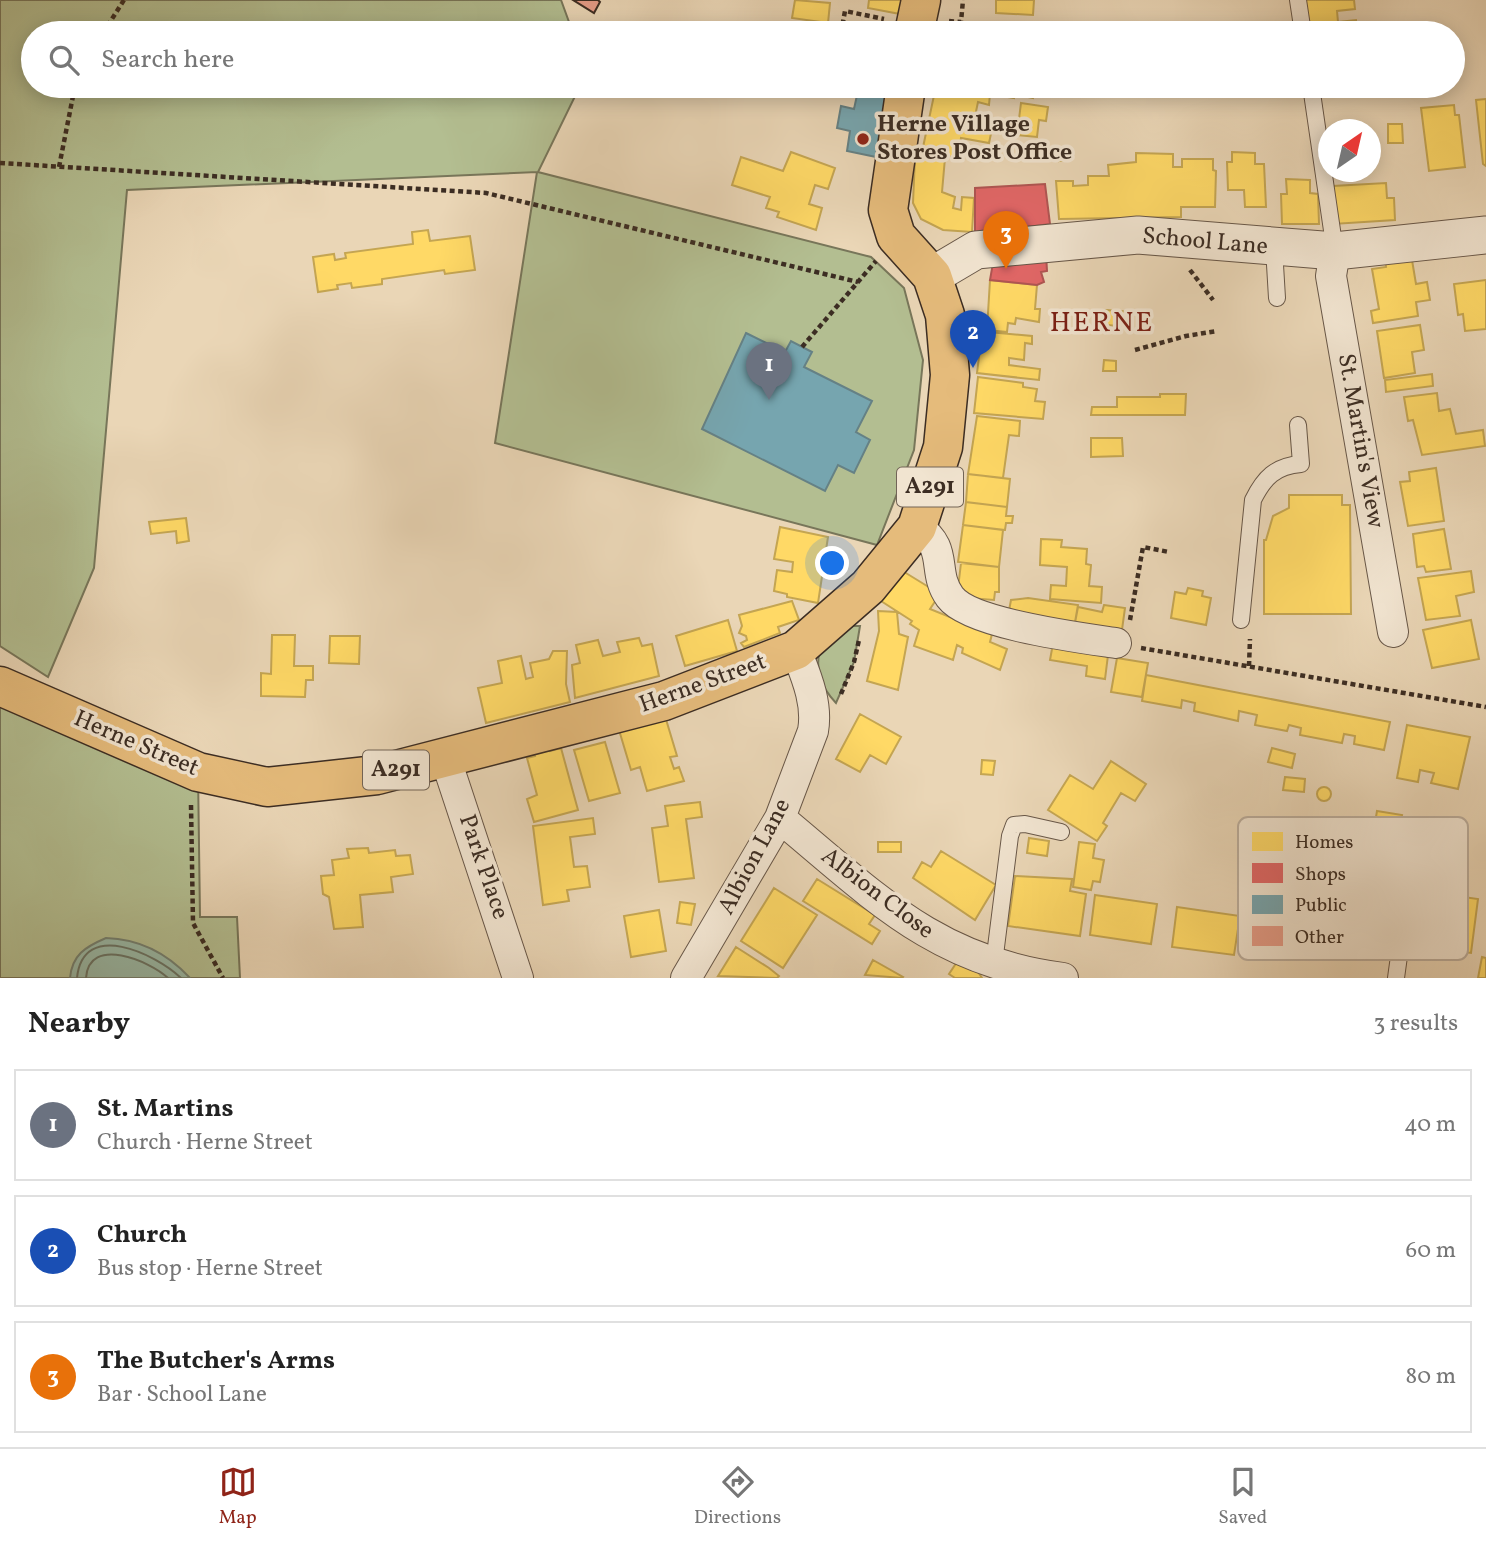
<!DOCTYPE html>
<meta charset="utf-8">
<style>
body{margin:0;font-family:Vollkorn,serif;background:#f2f2f2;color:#222}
.compass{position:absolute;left:1318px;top:119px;width:63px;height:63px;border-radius:50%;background:#fff;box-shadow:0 4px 18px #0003;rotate:34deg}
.you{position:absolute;left:833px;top:564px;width:24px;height:24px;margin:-18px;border:5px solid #fff;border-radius:50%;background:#1a73e8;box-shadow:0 0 0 10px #1a73e833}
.badge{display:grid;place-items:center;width:46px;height:46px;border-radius:50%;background:#8f2418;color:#fff;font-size:23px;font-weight:700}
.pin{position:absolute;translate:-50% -58px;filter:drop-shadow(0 2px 4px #0008)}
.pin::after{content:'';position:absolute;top:37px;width:24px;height:21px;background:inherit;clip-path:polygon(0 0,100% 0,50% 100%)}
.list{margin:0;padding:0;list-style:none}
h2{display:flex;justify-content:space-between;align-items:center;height:91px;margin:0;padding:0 28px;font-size:30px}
h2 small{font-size:23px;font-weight:400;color:#767676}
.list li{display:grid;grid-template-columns:46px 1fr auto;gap:21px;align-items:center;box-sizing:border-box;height:112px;margin:0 14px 14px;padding:0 14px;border:2px solid #e0e0e0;border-radius:0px}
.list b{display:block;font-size:26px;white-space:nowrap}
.list p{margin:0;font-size:23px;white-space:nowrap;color:#767676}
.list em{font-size:23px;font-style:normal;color:#767676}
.icon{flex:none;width:38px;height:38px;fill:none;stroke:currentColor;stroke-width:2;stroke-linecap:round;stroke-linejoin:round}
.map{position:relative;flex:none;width:1486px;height:978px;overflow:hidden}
.search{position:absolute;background:#fff;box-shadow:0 4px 18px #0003;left:21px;right:21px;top:21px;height:77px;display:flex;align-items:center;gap:18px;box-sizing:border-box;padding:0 24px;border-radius:38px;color:#767676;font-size:26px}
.sheet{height:469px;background:#fff}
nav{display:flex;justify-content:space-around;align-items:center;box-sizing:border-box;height:98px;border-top:2px solid #e0e0e0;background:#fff;font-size:19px;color:#767676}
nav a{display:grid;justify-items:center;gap:4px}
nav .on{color:#8f2418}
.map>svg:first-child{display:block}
.green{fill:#b3be91;stroke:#78765a;stroke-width:2}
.water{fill:#99baa8;stroke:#748273;stroke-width:2}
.homes{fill:#ffd966;stroke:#c4a552;stroke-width:2}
.shops{fill:#e06666;stroke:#af5552;stroke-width:2}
.public{fill:#76a5af;stroke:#658185;stroke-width:2}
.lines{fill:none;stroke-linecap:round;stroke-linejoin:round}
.shore{stroke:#6a7466;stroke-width:2}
.building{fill:#e69c88;stroke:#3c2d23;stroke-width:2}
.service-casing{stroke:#685748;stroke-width:18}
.minor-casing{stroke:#685748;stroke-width:32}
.tertiary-casing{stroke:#685748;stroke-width:39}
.primary-casing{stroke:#3c2d23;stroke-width:41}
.path{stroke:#3c2d23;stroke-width:4.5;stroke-dasharray:5 3.5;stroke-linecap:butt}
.service{stroke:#f1e4d0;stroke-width:16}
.minor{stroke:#f1e4d0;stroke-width:30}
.tertiary{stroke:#f1e4d0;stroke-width:37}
.primary{stroke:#e5bb7b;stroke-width:38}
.poi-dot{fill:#8f2418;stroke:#f1e4d0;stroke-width:2.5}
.labels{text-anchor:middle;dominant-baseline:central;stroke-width:7;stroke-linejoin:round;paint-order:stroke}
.shield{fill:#f1e4d0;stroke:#726457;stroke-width:2}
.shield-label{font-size:23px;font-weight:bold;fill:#3c2d23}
.poi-label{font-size:24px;font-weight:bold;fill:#3c2d23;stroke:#f1e4d0;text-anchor:start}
.street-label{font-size:24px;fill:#3c2d23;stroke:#f1e4d0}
.quarter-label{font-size:28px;letter-spacing:2px;fill:#7a1f14;stroke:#f1e4d0}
.key{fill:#f1e4d0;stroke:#bbad9c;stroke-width:2}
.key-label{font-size:19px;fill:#3c2d23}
</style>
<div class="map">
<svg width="1486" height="978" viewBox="0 0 1486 978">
<rect width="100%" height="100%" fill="#ead6b6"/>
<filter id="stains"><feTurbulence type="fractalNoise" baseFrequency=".00286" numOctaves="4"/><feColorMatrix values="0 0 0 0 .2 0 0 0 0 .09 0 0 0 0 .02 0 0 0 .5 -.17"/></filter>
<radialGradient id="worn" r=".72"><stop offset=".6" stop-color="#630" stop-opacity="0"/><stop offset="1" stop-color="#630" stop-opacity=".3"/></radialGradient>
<path class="green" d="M0 0H561L573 33H33V86H580L538 172 871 257 904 288 923 360 914 450 877 545 495 443 537 172 127 190 94 568 48 677 0 646Z
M853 626H860L854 662 836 703C820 686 815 670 820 648Z
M0 686 198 772 200 917H237L240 978H0Z"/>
<path class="water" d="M106 938C140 939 167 953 190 978H70C72 955 85 947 106 938Z"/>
<path class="homes" d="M795 0 830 3 828 23 792 18Z
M869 0H903L900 14 868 8Z
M996 0H1034L1033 15 996 13Z
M1305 0H1354L1355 9 1337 11 1338 22 1356 20 1357 33H1309Z
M936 86H1016L1014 98 990 94 989 105 978 102 974 121 993 124 989 143 961 138 958 158 922 152Z
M1016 86H1036L1033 98 1014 94Z
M1486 99V166L1483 164 1476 100Z
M1021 103 1048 107 1046 121 1039 120 1037 137 1017 135Z
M1454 105 1455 115H1459L1465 167 1429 171 1421 108Z
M1388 124H1402L1403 143H1388Z
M1069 149 1071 159 1059 161 1057 150Z
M791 152 835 168 828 189 815 185 809 204 822 208 816 230 777 217 779 212 766 208 770 197 732 185 741 157 783 171Z
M1232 152 1255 153V164H1264L1266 207H1245L1244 190H1228L1227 162H1232Z
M1136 153 1173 154V167H1182V159H1213V170L1216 171 1215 207H1181V217L1059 219 1056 181H1073V186L1088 185V176H1109L1108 165 1136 162Z
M915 157 945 158 942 192 955 197 953 208 961 210 962 197 974 198 972 232 943 230 921 219 913 203Z
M1286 179 1310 180V193L1318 194 1319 224H1282L1281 194H1287Z
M1386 183 1387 198H1394L1395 220 1333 224V186Z
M428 230 430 241 470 236 475 270 445 274 444 270 382 279V284L352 288 351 283 337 285 338 289 318 292 313 257 334 254 335 260 346 258 345 253 413 244 412 232Z
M1411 254 1416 284 1427 282 1430 300 1416 302 1418 316 1373 323 1371 311 1379 309 1372 269 1386 267 1385 258Z
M990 280 1037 285 1035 309H1040L1039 322 1016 318 1015 324 1008 323 1007 332 987 330Z
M1486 280V329L1465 331 1463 314 1458 315 1454 284Z
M1106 310 1132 312V327L1106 325Z
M1420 325 1424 350 1412 352 1415 373 1384 378 1377 331Z
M988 332 1032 336V344L1025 343 1024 360 1009 358V365L1040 369 1039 380 977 373 981 341H987Z
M1104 360 1116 361V371H1103Z
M1432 374 1433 386 1386 392 1385 380Z
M978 377 1023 383V387L1037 389 1035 401 1045 402 1043 419 974 413Z
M1437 393 1439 411 1450 409 1456 434 1483 430 1485 446 1422 455 1413 420 1408 421 1404 397Z
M1160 394H1186L1185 415H1091L1092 407H1117V397H1160Z
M977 416 1020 421 1019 436 1009 435 1003 478 968 474Z
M1091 438H1122L1123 456 1091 457Z
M1436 468 1444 521 1408 526 1400 482 1410 481 1409 472Z
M968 474 1010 479 1007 507 966 502Z
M1289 495H1342V505H1350L1351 614H1264V540H1266L1273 516 1289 508Z
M966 502 1007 507 1006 516H1013L1012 523H1006L1005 530 963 525Z
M186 518 189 541 177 543 176 531 151 534 149 522Z
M963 525 1003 530 999 567 958 562Z
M780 527 828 537 818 603 787 597V594L774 591 777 570 792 572 793 562 774 559Z
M1444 529 1451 569 1426 572 1424 566 1417 567 1413 534Z
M1041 539 1062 540 1061 547 1087 549 1086 564 1091 565 1089 586 1102 587 1101 603 1050 599 1051 585 1066 586 1067 567 1040 565Z
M961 563 999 567V592H995L994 600 957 597Z
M901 570 940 594 930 609 992 634 990 642 1007 649 1000 670 962 653 963 648 957 645 953 660 914 646 919 630 910 624 912 621 881 601Z
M1471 571 1474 592 1456 596 1460 616 1426 620 1418 578Z
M1188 588 1203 591 1202 596 1211 598 1206 625 1171 618 1175 592 1186 594Z
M1028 598 1078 605 1074 628 1008 616 1011 600Z
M792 601 799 620 778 627 780 633 744 647 741 643 747 640 746 636 739 633 742 626 739 615Z
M1104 605 1125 608 1121 637 1074 628 1078 607 1102 612Z
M878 611 897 612 899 634 908 637 898 690 867 681 879 631Z
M728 620 737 651 685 666 676 636Z
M1471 620 1479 659 1432 668 1423 630Z
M272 635H295L294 666H313V680H306L305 697 261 696V673L271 674Z
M330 636H360L359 664 329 663Z
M639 638 642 646 652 644 659 676 575 698 572 665 580 663 576 645 598 640 603 656 620 652 617 642Z
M1054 638 1109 647 1105 679 1086 676 1087 666 1050 660Z
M553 651H567L566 684 570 702 486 723 478 688 502 683 498 661 521 656 526 679 533 677 530 663 549 659Z
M1117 658 1148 663 1142 697 1111 692Z
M1146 675 1390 722 1384 750 1354 744 1355 736 1344 734 1342 743 1300 735 1301 728 1289 725 1287 731 1255 725 1257 715 1239 711 1238 721 1194 711 1195 703 1182 700 1181 708 1142 701Z
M860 714 901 737 886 764 870 755 860 772 836 759Z
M665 716 677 756 670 757 674 769 679 767 684 781 647 791 640 767 631 770 619 730Z
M1407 725 1470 737 1458 789 1431 783 1434 773 1420 770 1418 782 1397 778Z
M605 742 620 793 589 801 574 750Z
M547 744 550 751 561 748 578 810 534 822 527 799 537 795 527 758 535 756 533 747Z
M1272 748 1295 754 1292 768 1268 762Z
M982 760 995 761 993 775 981 774Z
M1111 761 1146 784 1135 801 1121 793 1103 823 1107 826 1097 841 1048 810 1070 775 1093 789Z
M1285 777 1305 779 1304 792 1283 790Z
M1317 794a7 7 0 1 1 14 0a7 7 0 1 1-14 0Z
M700 802 702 817 686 819 694 878 659 882 652 828 668 826 665 806Z
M1377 811 1402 815 1394 850 1371 847Z
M593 818 595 834 570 837 574 867 587 866 590 887 567 890 569 901 543 905 533 826Z
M1029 838 1049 841 1047 856 1027 853Z
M878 842H901V852H878Z
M1079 842 1095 844 1093 858 1104 860 1100 882 1093 881 1091 890 1073 887Z
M368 848 369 853 395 850 396 856 410 855 413 874 391 877 393 892 360 895 363 927 334 929 329 897 323 894 321 876 334 875 332 860 349 858 347 849Z
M941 851 996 885 975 920 913 878 922 862 931 867Z
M1015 876 1072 879 1070 891 1086 894 1080 936 1008 926Z
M817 879 875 915 869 924 880 931 872 944 803 901Z
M774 888 817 915 783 968 741 941Z
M1095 895 1157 904 1151 944 1090 935Z
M1416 895 1436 898V906L1447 908 1449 895 1478 899 1471 953 1409 945Z
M680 902 695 904 691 925 677 923Z
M1177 907 1240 916 1234 955 1172 947Z
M659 910 666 951 631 957 624 916Z
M736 947 769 968 779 976 777 978 718 976Z
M1482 957 1486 958V978H1478Z
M873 960 903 977 902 978 865 975Z
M957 962 975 967 982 978H955L949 974Z"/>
<path class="shops" d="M1045 184 1050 224 975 234V188Z
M1046 253 1047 271 1041 272 1044 282 1037 285 990 280 994 257Z"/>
<path class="public" d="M859 86H895L881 158 847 151 850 131 837 128 841 106 854 109Z
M746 333 785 352 791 341 812 352 804 367 872 401 856 432 870 440 854 473 838 465 825 491 702 429Z"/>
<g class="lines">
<path class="shore" d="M77 978C83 919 156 954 181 978
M86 978C89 935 150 961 168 978"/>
</g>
<path class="building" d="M573 0H598L600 2 594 13Z"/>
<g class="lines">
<defs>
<path id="service" d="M1298 0 1303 33
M1311 86 1335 251
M1274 248 1277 298
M1241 620 1253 500C1264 478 1275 466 1301 464L1298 425
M994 963 1010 836 1014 825 1025 824 1061 832
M1396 978 1417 825"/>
<path id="minor" d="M1335 251 1331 276 1393 632
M917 527C950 549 931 571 950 597 970 624 1082 638 1116 643
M445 757 518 978
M780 818C874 896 936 962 1063 978
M686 978 780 818 813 731C818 703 806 676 796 650"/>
<path id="tertiary" d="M932 276 976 250 1138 235 1335 251 1486 235"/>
<path id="primary" d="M914 33 921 0
M0 686 198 772 267 787 377 775 664 701 796 650 868 587 917 527 943 447 950 375 945 315 932 276 896 236 888 210 906 86"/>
</defs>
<use href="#service" class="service-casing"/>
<use href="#minor" class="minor-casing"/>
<use href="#tertiary" class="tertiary-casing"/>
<use href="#primary" class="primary-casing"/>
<path class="path" d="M949 21 961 22 963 0
M948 31 964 33
M103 33 124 0
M841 33 845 11 884 19
M0 163 486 193 858 282
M59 167 75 86
M1190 270 1213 300
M802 347 876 261
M1135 350 1186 336 1217 331
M1130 620 1143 547 1169 552
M1141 648 1486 707
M1249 666 1250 639
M841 694 854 662 859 640
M191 805 193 923 223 978"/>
<use href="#service" class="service"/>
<use href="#minor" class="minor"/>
<use href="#tertiary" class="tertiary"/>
<use href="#primary" class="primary"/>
</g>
<circle class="poi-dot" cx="863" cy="139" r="7"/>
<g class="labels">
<g class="shield">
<rect x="897" y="467.5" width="66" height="39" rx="5"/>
<rect x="363" y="750.5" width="66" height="39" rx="5"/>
</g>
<g class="shield-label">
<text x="930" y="487">A291</text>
<text x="396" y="770">A291</text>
</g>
<g class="poi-label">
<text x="877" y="125">Herne Village<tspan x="877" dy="28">Stores Post Office</tspan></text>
</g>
<g class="street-label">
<text transform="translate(1205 242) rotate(5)">School Lane</text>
<text transform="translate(1360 441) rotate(80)">St. Martin's View</text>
<text transform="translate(703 684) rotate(-20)">Herne Street</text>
<text transform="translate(136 744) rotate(23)">Herne Street</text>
<text transform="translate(755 857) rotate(-62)">Albion Lane</text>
<text transform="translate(483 867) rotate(71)">Park Place</text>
<text transform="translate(877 894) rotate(37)">Albion Close</text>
</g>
<g class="quarter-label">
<text x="1102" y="323">HERNE</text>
</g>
</g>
<rect x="1238" y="817" width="230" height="143" rx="10" class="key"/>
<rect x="1252" y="832" width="31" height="19" fill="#ffd966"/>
<rect x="1252" y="863" width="31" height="20" fill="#e06666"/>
<rect x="1252" y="895" width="31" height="19" fill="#76a5af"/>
<rect x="1252" y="926" width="31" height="20" fill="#e69c88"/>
<g class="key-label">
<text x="1295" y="848">Homes</text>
<text x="1295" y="880">Shops</text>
<text x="1295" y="911">Public</text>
<text x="1295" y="943">Other</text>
</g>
<rect width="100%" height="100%" filter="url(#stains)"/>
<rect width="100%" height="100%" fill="url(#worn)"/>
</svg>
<svg class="compass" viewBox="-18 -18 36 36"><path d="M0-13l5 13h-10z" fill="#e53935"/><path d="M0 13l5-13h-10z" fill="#767676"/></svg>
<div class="you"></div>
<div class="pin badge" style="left:769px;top:400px;background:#6b7280">1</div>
<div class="pin badge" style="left:973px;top:368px;background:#1a4fb4">2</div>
<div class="pin badge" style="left:1006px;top:269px;background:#e8710a">3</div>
<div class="search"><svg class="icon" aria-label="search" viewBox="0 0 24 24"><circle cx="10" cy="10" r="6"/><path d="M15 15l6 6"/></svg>Search here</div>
</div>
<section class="sheet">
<h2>Nearby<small>3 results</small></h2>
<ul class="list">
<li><span class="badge" style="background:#6b7280">1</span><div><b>St. Martins</b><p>Church · Herne Street</p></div><em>40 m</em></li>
<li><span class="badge" style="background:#1a4fb4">2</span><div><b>Church</b><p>Bus stop · Herne Street</p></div><em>60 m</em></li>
<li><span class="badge" style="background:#e8710a">3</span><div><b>The Butcher's Arms</b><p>Bar · School Lane</p></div><em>80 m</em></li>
</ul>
</section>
<nav>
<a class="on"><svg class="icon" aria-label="map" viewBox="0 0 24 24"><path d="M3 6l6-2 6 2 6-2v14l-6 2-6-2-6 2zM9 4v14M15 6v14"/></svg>Map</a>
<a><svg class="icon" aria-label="directions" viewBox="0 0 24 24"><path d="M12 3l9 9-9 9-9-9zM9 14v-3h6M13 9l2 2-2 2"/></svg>Directions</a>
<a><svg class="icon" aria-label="saved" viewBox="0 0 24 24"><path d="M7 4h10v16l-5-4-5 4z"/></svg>Saved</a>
</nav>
